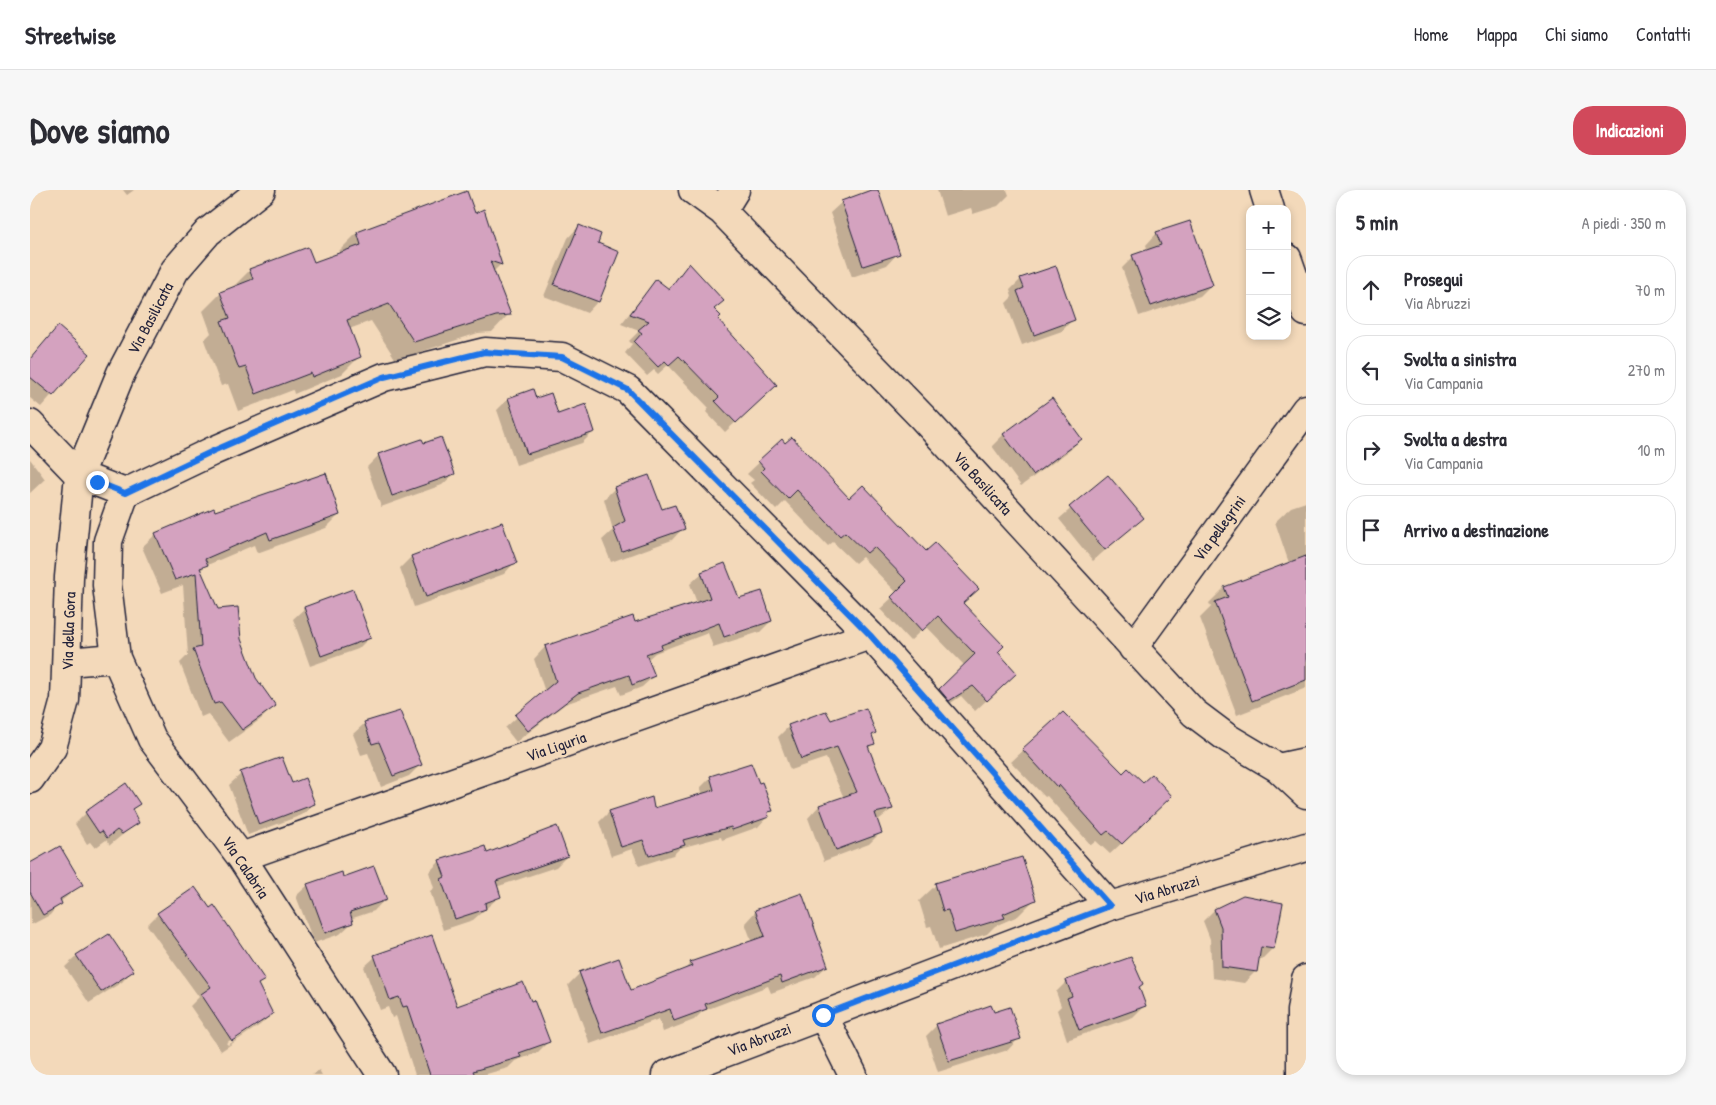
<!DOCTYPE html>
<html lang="it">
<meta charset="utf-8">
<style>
body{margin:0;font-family:"Patrick Hand",sans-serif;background:#f7f7f7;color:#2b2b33}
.controls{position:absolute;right:15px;top:15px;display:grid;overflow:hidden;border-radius:10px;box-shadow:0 2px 8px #0003}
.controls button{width:45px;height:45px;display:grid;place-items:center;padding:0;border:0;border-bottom:1px solid #e1e1e2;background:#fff;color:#2b2b33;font:25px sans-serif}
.stop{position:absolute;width:15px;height:15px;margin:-11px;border:4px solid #1a73e8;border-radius:50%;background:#fff}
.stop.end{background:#1a73e8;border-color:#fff;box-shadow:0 1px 5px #0008}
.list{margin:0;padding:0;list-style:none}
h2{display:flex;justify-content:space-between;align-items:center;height:65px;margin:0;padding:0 20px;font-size:21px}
h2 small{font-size:16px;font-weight:400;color:#7c7c81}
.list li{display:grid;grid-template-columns:32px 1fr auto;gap:15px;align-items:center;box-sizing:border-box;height:70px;margin:0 10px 10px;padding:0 10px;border:1px solid #e1e1e2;border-radius:20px}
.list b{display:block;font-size:19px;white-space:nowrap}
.list p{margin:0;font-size:16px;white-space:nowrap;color:#7c7c81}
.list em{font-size:16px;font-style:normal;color:#7c7c81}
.icon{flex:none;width:28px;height:28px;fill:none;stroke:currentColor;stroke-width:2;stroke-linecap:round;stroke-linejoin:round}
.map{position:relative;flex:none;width:1276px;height:885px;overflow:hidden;border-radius:20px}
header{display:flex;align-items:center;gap:30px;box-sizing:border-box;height:70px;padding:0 25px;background:#fff;border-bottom:1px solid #e1e1e2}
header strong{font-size:24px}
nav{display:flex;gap:28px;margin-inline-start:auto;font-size:18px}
.intro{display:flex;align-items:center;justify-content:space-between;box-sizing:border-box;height:120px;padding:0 30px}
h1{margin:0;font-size:35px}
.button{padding:12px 22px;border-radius:20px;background:#d1495b;color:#fff;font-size:18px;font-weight:700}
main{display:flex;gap:30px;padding:0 30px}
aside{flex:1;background:#fff;border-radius:20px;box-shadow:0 2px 8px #0003}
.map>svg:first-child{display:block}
.shadow{fill:#0003;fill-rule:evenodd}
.building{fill:#d4a2bf;stroke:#22223b}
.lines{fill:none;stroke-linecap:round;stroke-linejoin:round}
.street-casing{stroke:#22223b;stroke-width:31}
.secondary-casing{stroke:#22223b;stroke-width:31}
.street{stroke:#f3d9ba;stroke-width:28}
.secondary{stroke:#f3d9ba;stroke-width:28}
.route{stroke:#1a73e8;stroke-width:6}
.labels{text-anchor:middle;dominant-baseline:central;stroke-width:5;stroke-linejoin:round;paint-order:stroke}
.street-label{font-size:16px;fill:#22223b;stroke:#f3d9ba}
</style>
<header>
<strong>Streetwise</strong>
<nav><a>Home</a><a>Mappa</a><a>Chi siamo</a><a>Contatti</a></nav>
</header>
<div class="intro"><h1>Dove siamo</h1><a class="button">Indicazioni</a></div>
<main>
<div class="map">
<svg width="1276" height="885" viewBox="0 0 1276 885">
<rect width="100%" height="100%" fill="#f3d9ba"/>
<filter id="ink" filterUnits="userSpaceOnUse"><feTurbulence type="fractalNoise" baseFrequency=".02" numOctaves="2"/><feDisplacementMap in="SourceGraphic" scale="10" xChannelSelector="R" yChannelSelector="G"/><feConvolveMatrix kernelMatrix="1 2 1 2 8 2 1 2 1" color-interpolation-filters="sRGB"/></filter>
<g filter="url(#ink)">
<path class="shadow" d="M93 0H104L97 5Z
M846 0 868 63 857 75 822 87 800 23 812 12Z
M907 0H977L979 5 968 16 943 24 941 18 915 26Z
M436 3 444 24 453 21 470 75 463 82 479 124 462 142 448 143 366 170 341 131 319 139 330 166 312 184 264 204 263 200 208 221 198 194 191 196 174 150 181 143 173 121 191 103 202 98 220 80 283 74 310 64 309 61 327 43Z
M549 36 566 53 568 111 557 123 514 106 538 48Z
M1127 43 1181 95 1170 106 1109 126 1092 78 1103 67 1118 61 1116 55Z
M659 74 687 130 735 205 695 242 676 222 679 218 638 175 628 184 624 180 617 186 595 163 602 154 599 151 609 141 591 134 626 90 637 100Z
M991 89 1043 129 1032 141 992 155 976 113 982 107 980 100Z
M28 138 58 164 11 217 0 208V169Z
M478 209H505L527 225 564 241 552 253 486 275 467 220Z
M973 245 1051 249 1040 260 991 296 962 256Z
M752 251 932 414 966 462 974 494 945 521 931 506 908 522 899 511 935 476 896 436 880 451 850 419 867 403 832 367 825 373 803 352 798 356 755 311 746 320 720 293 724 290 717 284Z
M349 265 424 284 412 295 351 317 337 277Z
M0 269 15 289 0 303Z
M1078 286 1112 328 1063 371 1029 329Z
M585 298 632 321 653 338 642 350 581 372 572 350 583 340 574 309Z
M1276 312V498L1207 525 1170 428 1181 417 1179 413 1194 398 1259 373 1245 332 1261 317Z
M185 323 309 325 296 338 227 363 224 355 175 376 170 381 188 421 210 449 225 489 244 516 231 529 199 552 178 524 171 527 150 473 158 465 153 395 132 403 112 357 126 344Z
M381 367 485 372 474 384 384 417 370 378Z
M672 383 741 431 730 442 683 457 678 443 625 463 617 470 624 486 612 497 591 505 587 496 535 514 486 552 475 538 515 502 504 469 515 457 604 433 667 413 660 394Z
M275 418 339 448 328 459 280 476 263 429Z
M1033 523 1093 584 1129 618 1080 664 1066 651 1061 655 1017 606 1015 607 981 572Z
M800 532 841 546 843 553 838 559 862 619 847 631 850 643 839 654 794 671 778 628 789 616 814 608 796 568 760 580 748 547 759 536Z
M335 533 390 575 379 586 351 597 338 563 331 565 323 544Z
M211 584 284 614 272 625 218 645 199 595Z
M681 587 741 620 737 624 738 626 728 637 692 650 691 647 650 658 643 665 609 676 602 659 581 666 569 632 579 622 621 608 624 619 673 605 670 598Z
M108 614 101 621 108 632 80 655 76 650 65 658 60 652 57 654 45 634 56 623Z
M456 664 537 666 526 677 466 697 469 707 443 730 413 740 400 701 404 698 399 682 410 671Z
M0 674 51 695 30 712 20 725 1 735Z
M312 688 355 709 344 721 320 729 322 733 310 744 284 753 266 706 278 695Z
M906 695 1004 710 988 726 965 736 957 744 909 759 901 736 897 737 889 711Z
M165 699 233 789 227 795 241 824 230 835 191 861 160 816 169 807 117 735 128 724ZM231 830V833L198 855 196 853Z
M1213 706 1243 758 1232 769H1228L1226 781 1214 793 1182 788 1180 749 1173 731 1184 720Z
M726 721 797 776 785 787 741 803 738 796 673 821 664 830 633 842 629 829 560 854 538 795 550 783 588 770 600 802 653 781 661 773 722 752 715 733Z
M79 746 103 780 92 792 59 813 35 777 47 766Z
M345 767 426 817 518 852 507 863 485 871 478 878 453 885H385L366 826 362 828 358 817 350 820 334 777Z
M1037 791 1108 797 1114 816 1103 827 1037 850 1027 820 1031 816 1026 802Z
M907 835 989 848 978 860 908 882 896 846Z
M289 880 292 885H282Z"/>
<path class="building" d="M841 0H848L870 64 833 76 811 11Z
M437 1 445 23 454 19 472 75 460 71 481 125 466 126 384 152 359 114 317 130 331 167 282 187 281 183 226 204 216 177 209 179 191 131 200 128 190 102 223 89 219 79 278 57 284 72 331 55 327 42Z
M1160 31 1183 95 1121 116 1102 65 1131 55 1126 42Z
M549 35 571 44 568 53 589 62 569 112 524 95Z
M659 73 694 111 684 119 691 126 688 129 747 195 706 233 685 211 689 207 649 166 639 175 635 171 628 177 604 152 612 143 608 140 619 131 600 124 626 89 639 99Z
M1026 76 1045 130 1004 145 987 101 994 98 990 88Z
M28 136 60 164 23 206 0 187V169Z
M503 199 506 208 521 203 528 224 556 214 565 242 497 264 478 208Z
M1022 208 1052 249 1003 285 973 244Z
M411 247 425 284 362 306 348 264 392 249 394 253Z
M762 247 819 308 833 295 896 361 905 353 949 399 933 413 974 456 968 462 987 483 957 511 943 496 919 511 909 499 945 464 908 426 892 441 861 407 877 391 844 357 837 363 815 342 810 346 767 300 758 309 731 281 734 278 728 271 752 249 755 253Z
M296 283 310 325 240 350 237 342 175 369 178 375 170 378 188 419 208 417 211 449 226 488 246 516 212 540 191 512 184 514 163 459 171 457 166 383 145 390 125 343 184 318 185 321Z
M619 285 632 319 645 315 655 339 592 361 583 338 595 331 584 297Z
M1078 285 1114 328 1075 360 1039 317Z
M472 332 487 373 396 407 381 366Z
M1276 366V490L1222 511 1185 412 1198 407 1194 397Z
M695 373 709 408 732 401 742 431 694 447 689 433 631 455 632 458 616 464 625 486 602 495 599 485 548 503 498 541 485 525 526 491 515 456 603 426 605 432 680 408 671 382Z
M323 399 341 448 291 466 274 417Z
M836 518 846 543 842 545 845 554 838 556 863 619 845 623 852 643 806 660 789 615 827 602 807 557 771 569 758 535 796 521 801 530Z
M370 521 392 575 363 586 349 552 342 554 334 532Z
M1033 522 1093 583 1098 578 1113 592 1122 584 1142 606 1092 654 1078 641 1073 645 1029 595 1027 597 992 559Z
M252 567 262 593 275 588 285 614 229 635 210 582Z
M721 573 729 593 732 592 743 621 738 622 739 627 702 640 701 637 653 650 655 655 619 666 613 650 591 657 579 621 622 607 624 618 684 600 680 586Z
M96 593 110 614 102 619 109 633 92 644 87 640 77 648 72 641 69 643 55 622Z
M527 636 538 666 466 691 471 707 455 713 456 719 425 729 411 689 415 687 409 670 455 656 457 663Z
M30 656 53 695 30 709 32 714 13 725 0 702V673Z
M992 667 1006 710 973 724 975 728 925 743 918 720 913 721 905 693Z
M344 676 357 710 320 722 323 733 295 743 277 694 312 682 313 687Z
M165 697 180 718 184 715 235 790 228 794 243 824 202 851 171 804 181 797 127 723Z
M772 703 798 776 752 793 750 786 675 814 677 819 644 831 640 819 572 843 549 782 589 768 601 800 662 776 660 772 735 746 725 720Z
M1213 705 1253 713 1244 759 1231 757 1227 782 1192 777 1191 737 1184 719Z
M79 744 104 781 71 802 46 765Z
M402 745 427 816 493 792 501 811 504 810 520 852 489 863 491 867 443 881 445 885H400L377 816 373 817 369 807 360 810 344 765Z
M1101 767 1113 794 1109 797 1116 816 1049 840 1037 808 1042 806 1036 790Z
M961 815 964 822 980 817 991 849 919 871 906 834Z"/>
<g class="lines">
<defs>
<path id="street" d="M663 0 692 21 893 228 1164 523 1196 547 1248 578 1276 604
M692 21 705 0
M0 234 49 285 95 303 183 261 354 187 455 162 532 167 598 200 840 445 1080 716
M95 303 78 351 77 395 86 468 122 549 211 667 352 885
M1103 458 1276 219
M37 472 86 468
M1248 578 1276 572
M0 589 22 558 35 510 39 387 49 285 91 183 145 80 178 42 231 0
M211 667 840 445
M793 825 823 885
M636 885 1080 716 1276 657
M1271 885V821L1276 789"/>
<path id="secondary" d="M1234 0 1240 19
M1257 68 1276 122"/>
</defs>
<use href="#street" class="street-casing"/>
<use href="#secondary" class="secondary-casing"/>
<use href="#street" class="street"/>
<use href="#secondary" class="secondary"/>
</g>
</g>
<g class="lines" filter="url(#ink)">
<path class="route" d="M67 292 95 303 183 261 354 187 454 162 532 167 598 200 840 445 1080 716 793 825"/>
</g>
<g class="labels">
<g class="street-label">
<text transform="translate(120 128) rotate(-62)">Via Basilicata</text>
<text transform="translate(953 293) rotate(48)">Via Basilicata</text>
<text transform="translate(1189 338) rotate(-54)">Via pellegrini</text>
<text transform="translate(38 441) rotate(-88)">Via della Gora</text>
<text transform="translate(526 556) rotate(-19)">Via Liguria</text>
<text transform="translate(216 677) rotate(56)">Via Calabria</text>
<text transform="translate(1137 699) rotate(-17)">Via Abruzzi</text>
<text transform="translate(729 849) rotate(-21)">Via Abruzzi</text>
</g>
</g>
</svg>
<div class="controls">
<button>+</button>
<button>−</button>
<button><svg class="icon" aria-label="layers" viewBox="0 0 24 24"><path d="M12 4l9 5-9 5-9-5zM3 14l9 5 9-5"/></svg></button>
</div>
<div class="stop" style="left:793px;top:825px"></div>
<div class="stop end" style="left:67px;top:292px"></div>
</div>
<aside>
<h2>5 min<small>A piedi · 350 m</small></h2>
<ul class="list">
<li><svg class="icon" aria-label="ahead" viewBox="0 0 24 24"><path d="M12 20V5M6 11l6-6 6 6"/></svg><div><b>Prosegui</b><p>Via Abruzzi</p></div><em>70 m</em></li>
<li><svg class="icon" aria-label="left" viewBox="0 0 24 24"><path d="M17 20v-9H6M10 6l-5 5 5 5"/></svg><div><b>Svolta a sinistra</b><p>Via Campania</p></div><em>270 m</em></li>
<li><svg class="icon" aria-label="right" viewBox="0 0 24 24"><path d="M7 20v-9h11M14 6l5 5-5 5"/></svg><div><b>Svolta a destra</b><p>Via Campania</p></div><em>10 m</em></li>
<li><svg class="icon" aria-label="arrive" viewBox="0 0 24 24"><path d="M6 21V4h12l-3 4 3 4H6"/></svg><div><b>Arrivo a destinazione</b></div></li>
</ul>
</aside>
</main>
